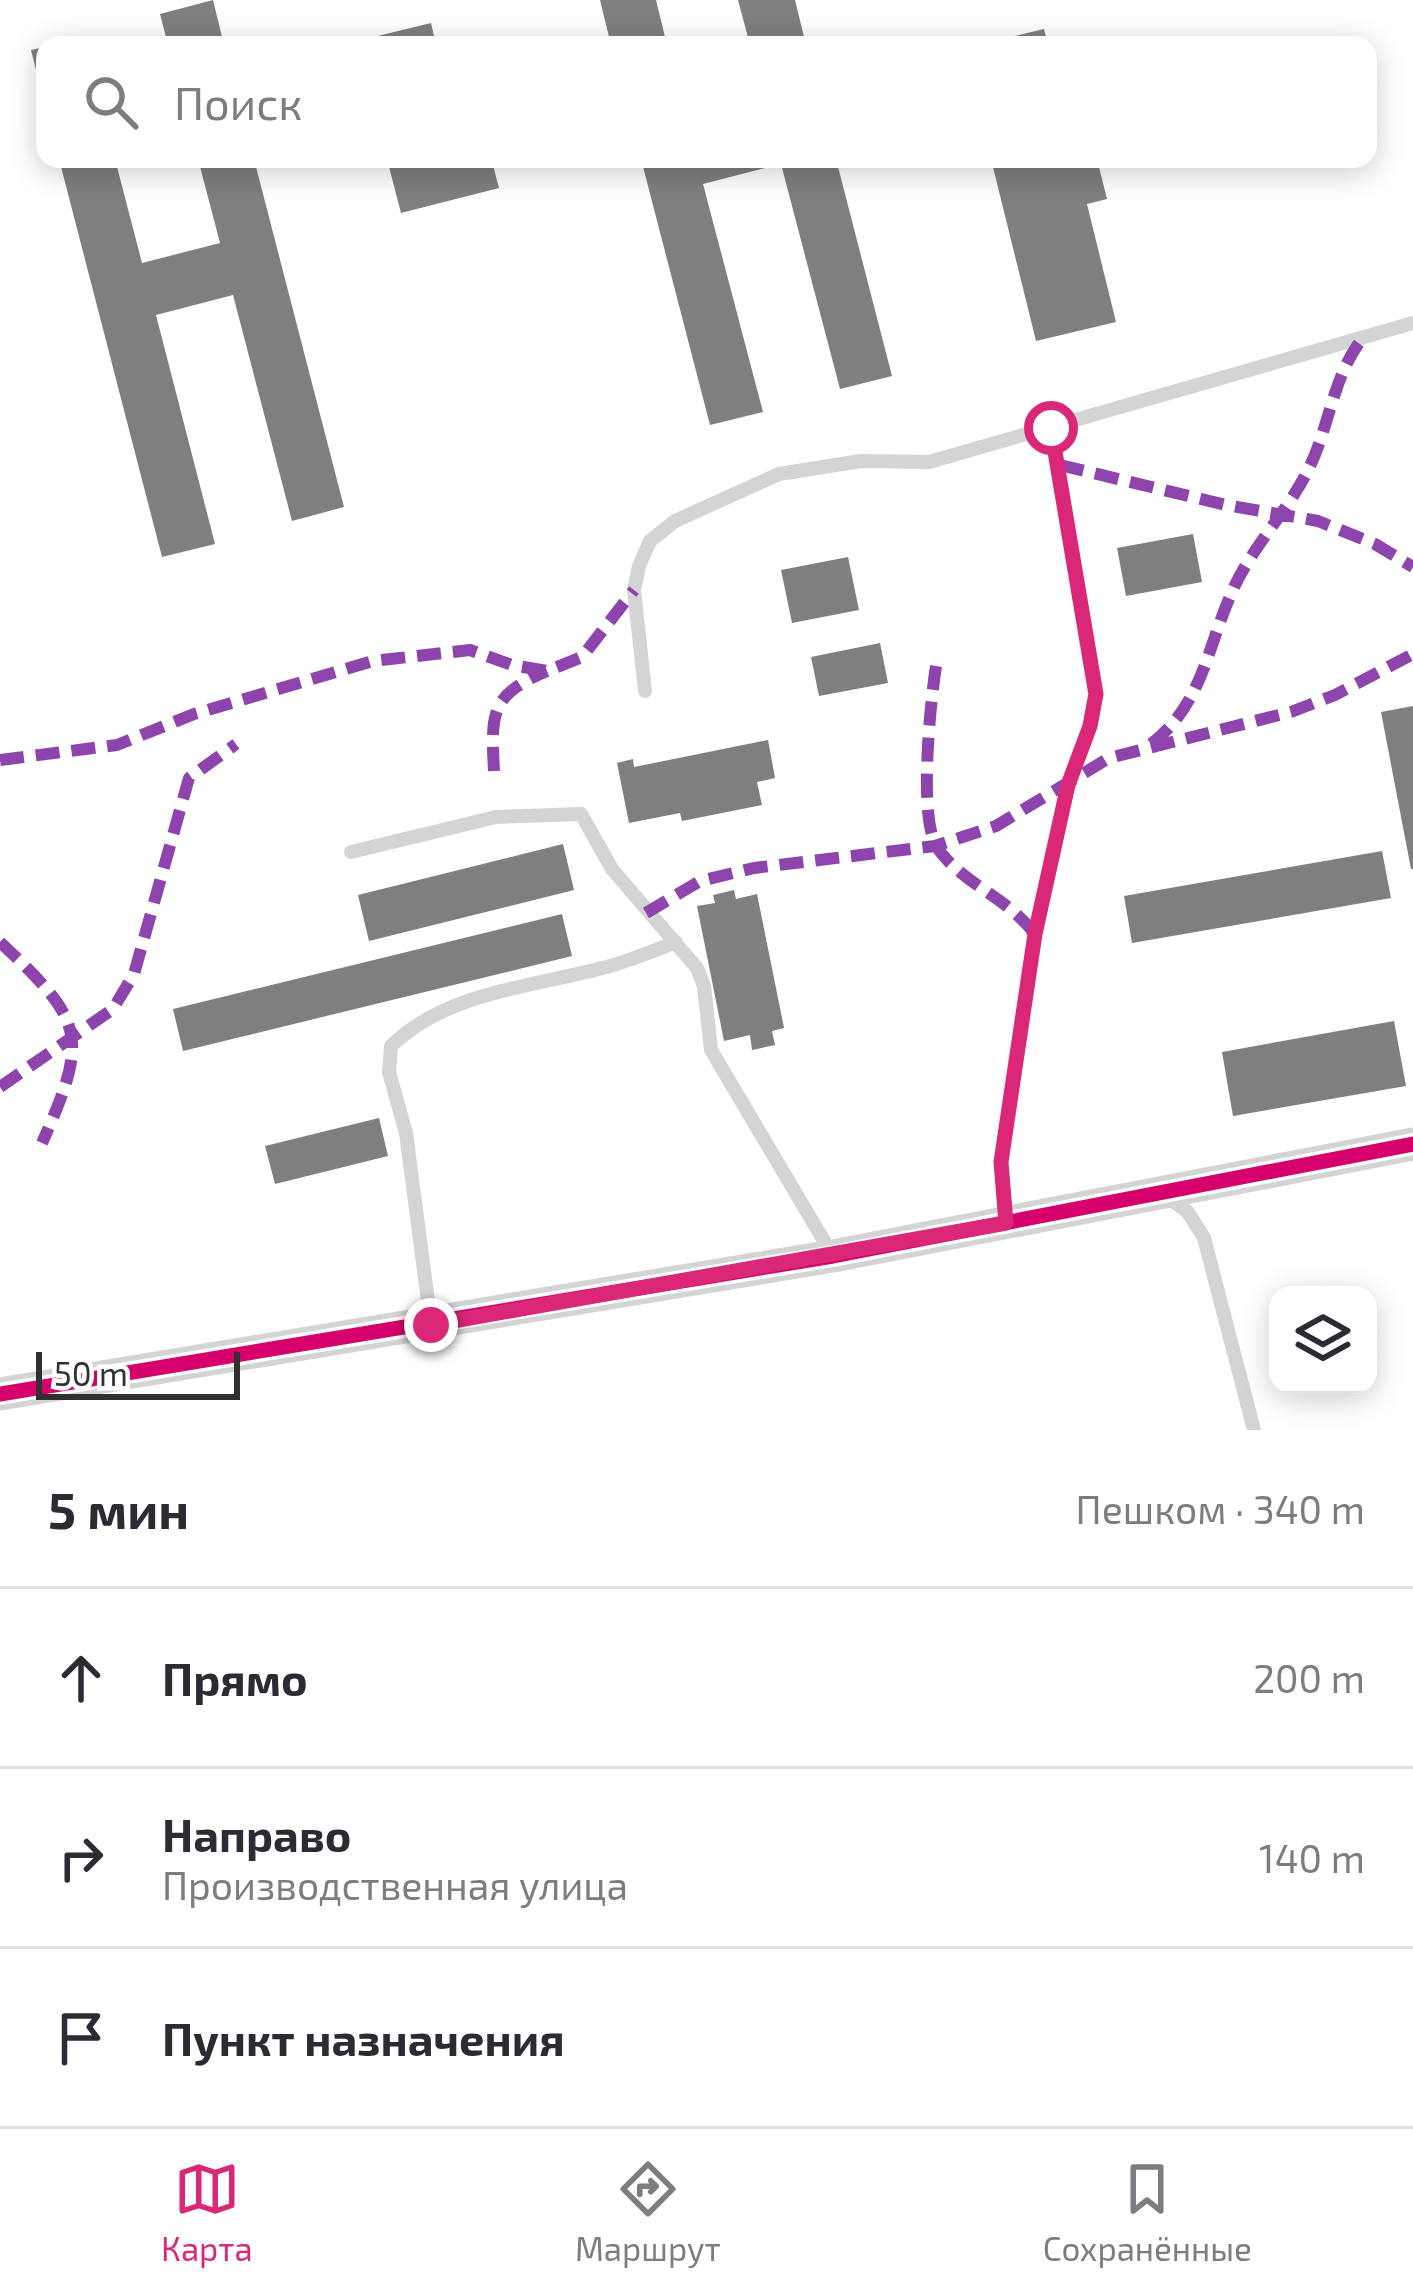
<!DOCTYPE html>
<html lang="ru">
<meta charset="utf-8">
<style>
body{margin:0;font-family:"Exo 2",sans-serif;background:#f7f7f7;color:#2b2b33}
.controls{position:absolute;right:36px;bottom:36px;display:grid;overflow:hidden;border-radius:24px;box-shadow:0 6px 30px #0003}
.controls button{width:108px;height:108px;display:grid;place-items:center;padding:0;border:0;border-bottom:3px solid #e1e1e2;background:#fff;color:#2b2b33;font:60px sans-serif}
.scale{position:absolute;left:36px;bottom:30px;width:204px;box-sizing:border-box;padding-left:12px;border:6px solid #303030;border-top:0;font-size:33px;line-height:42px;white-space:nowrap;color:#303030;-webkit-text-stroke:9px #fff;paint-order:stroke}
.stop{position:absolute;width:36px;height:36px;margin:-27px;border:9px solid #db2777;border-radius:50%;background:#fff}
.stop.end{background:#db2777;border-color:#fff;box-shadow:0 3px 12px #0008}
.list{margin:0;padding:0;list-style:none}
h2{display:flex;justify-content:space-between;align-items:center;height:156px;margin:0;padding:0 48px;font-size:51px}
h2 small{font-size:39px;font-weight:400;color:#7c7c81}
.list li{display:grid;grid-template-columns:78px 1fr auto;gap:36px;align-items:center;box-sizing:border-box;height:180px;padding:0 48px;border-top:3px solid #e1e1e2}
.list b{display:block;font-size:45px;white-space:nowrap}
.list p{margin:0;font-size:39px;white-space:nowrap;color:#7c7c81}
.list em{font-size:39px;font-style:normal;color:#7c7c81}
.icon{flex:none;width:66px;height:66px;fill:none;stroke:currentColor;stroke-width:2;stroke-linecap:round;stroke-linejoin:round}
.map{position:relative;flex:none;width:1413px;height:1430px;overflow:hidden}
.search{position:absolute;background:#fff;box-shadow:0 6px 30px #0003;left:36px;right:36px;top:36px;height:132px;display:flex;align-items:center;gap:30px;box-sizing:border-box;padding:0 42px;border-radius:24px;color:#7c7c81;font-size:45px}
.sheet{height:696px;background:#fff}
nav{display:flex;justify-content:space-around;align-items:center;box-sizing:border-box;height:168px;border-top:3px solid #e1e1e2;background:#fff;font-size:33px;color:#7c7c81}
nav a{display:grid;justify-items:center;gap:6px}
nav .on{color:#db2777}
.map>svg:first-child{display:block}
.building{fill:#7f7f7f}
.lines{fill:none;stroke-linecap:round;stroke-linejoin:round}
.service{stroke:#d4d4d4;stroke-width:14}
.tertiary{stroke:#d4d4d4;stroke-width:33}
.quiet{stroke:#8e44ad;stroke-width:12;stroke-dasharray:24 12;stroke-linecap:butt}
.cycleway-casing{stroke:#fff;stroke-width:22}
.cycleway{stroke:#d6006c;stroke-width:15}
.route{stroke:#db2777;stroke-width:15}
</style>
<div class="map">
<svg width="1413" height="1430" viewBox="0 0 1413 1430">
<rect width="100%" height="100%" fill="#fff"/>
<path class="building" d="M213 0 224 45H168L160 14Z
M600 0H656L667 45H611Z
M738 0H795L806 45H750Z
M431 23 436 45H358L357 41Z
M1044 29 1048 45H985V43Z
M45 47V98H43L31 50Z
M59 159H115L142 263 220 243 198 159H254L344 507 292 521 233 295 156 315 215 544 162 557Z
M387 159H465L467 167 492 161 499 188 401 213Z
M641 159H836L892 376 840 389 781 164 703 184 763 412 710 425Z
M991 159H1097L1107 199 1087 204 1116 322 1036 341Z
M1193 534 1202 582 1126 596 1117 548Z
M848 557 859 610 792 623 781 570Z
M880 643 888 683 819 696 811 657Z
M1413 706V869H1411L1381 712Z
M768 740 775 778 757 782 762 805 682 821 680 813 629 823 617 763 633 759 634 767Z
M563 844 574 890 369 941 358 895Z
M1382 851 1391 898 1132 943 1124 896Z
M734 890 736 899 757 894 784 1028 772 1031 775 1045 752 1050 750 1035 724 1041 697 906 715 903 713 895Z
M562 914 572 956 183 1051 173 1009Z
M1394 1021 1406 1086 1233 1116 1222 1052Z
M379 1118 388 1156 275 1184 265 1146Z"/>
<g class="lines">
<path class="service" d="M645 691 634 590 639 566 650 541 675 521 779 474 861 461 929 462 1413 323
M351 852 496 817 581 814 612 869 697 968 704 986 711 1050 833 1256
M1169 1198 1188 1212 1204 1238 1254 1430
M1006 1223 1001 1162 1035 934 1068 785 1090 726 1095 694 1051 428
M431 1324 406 1133 389 1072 391 1046C448 991 533 987 606 967 629 961 653 951 676 942"/>
<path class="tertiary" d="M0 1394 833 1256 1413 1144"/>
<path class="quiet" d="M1060 465 1226 505 1318 521 1375 544 1413 567
M936 666C930 706 920 805 934 841 937 850 944 856 950 863 979 891 1007 899 1035 934
M1151 744C1203 704 1207 647 1232 592 1251 547 1289 511 1310 466 1330 424 1333 376 1362 339
M0 760 117 745 194 714 373 661 470 650 512 665 547 671 582 657 634 590
M494 771C491 713 490 695 547 671
M646 913 700 881 754 868 935 846 996 826 1109 758 1291 712 1335 695 1413 654
M0 942C84 1021 90 1036 42 1143
M0 1087 113 1009 134 974 189 778 236 744"/>
<defs>
<path id="cycleway" d="M0 1394 833 1256 1413 1144"/>
</defs>
<use href="#cycleway" class="cycleway-casing"/>
<use href="#cycleway" class="cycleway"/>
</g>
<g class="lines">
<path class="route" d="M431 1325 1006 1223 1001 1162 1035 934 1068 785 1090 726 1096 694 1051 428"/>
</g>
</svg>
<div class="controls">
<button><svg class="icon" aria-label="layers" viewBox="0 0 24 24"><path d="M12 4l9 5-9 5-9-5zM3 14l9 5 9-5"/></svg></button>
</div>
<div class="scale">50 m</div>
<div class="stop" style="left:1051px;top:428px"></div>
<div class="stop end" style="left:431px;top:1325px"></div>
<div class="search"><svg class="icon" aria-label="search" viewBox="0 0 24 24"><circle cx="10" cy="10" r="6"/><path d="M15 15l6 6"/></svg>Поиск</div>
</div>
<section class="sheet">
<h2>5 мин<small>Пешком · 340 m</small></h2>
<ul class="list">
<li><svg class="icon" aria-label="ahead" viewBox="0 0 24 24"><path d="M12 20V5M6 11l6-6 6 6"/></svg><div><b>Прямо</b></div><em>200 m</em></li>
<li><svg class="icon" aria-label="right" viewBox="0 0 24 24"><path d="M7 20v-9h11M14 6l5 5-5 5"/></svg><div><b>Направо</b><p>Производственная улица</p></div><em>140 m</em></li>
<li><svg class="icon" aria-label="arrive" viewBox="0 0 24 24"><path d="M6 21V4h12l-3 4 3 4H6"/></svg><div><b>Пункт назначения</b></div></li>
</ul>
</section>
<nav>
<a class="on"><svg class="icon" aria-label="map" viewBox="0 0 24 24"><path d="M3 6l6-2 6 2 6-2v14l-6 2-6-2-6 2zM9 4v14M15 6v14"/></svg>Карта</a>
<a><svg class="icon" aria-label="directions" viewBox="0 0 24 24"><path d="M12 3l9 9-9 9-9-9zM9 14v-3h6M13 9l2 2-2 2"/></svg>Маршрут</a>
<a><svg class="icon" aria-label="saved" viewBox="0 0 24 24"><path d="M7 4h10v16l-5-4-5 4z"/></svg>Сохранённые</a>
</nav>
